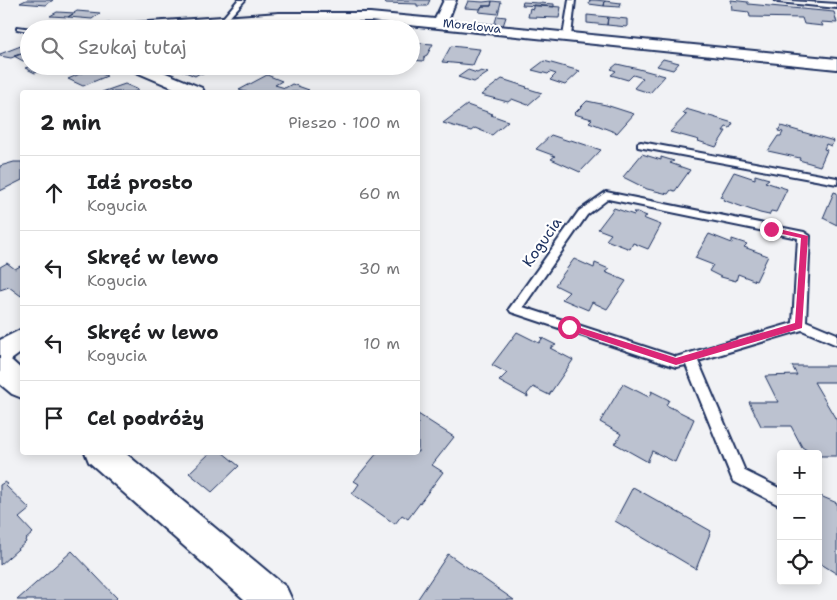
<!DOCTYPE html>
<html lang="pl">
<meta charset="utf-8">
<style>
body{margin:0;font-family:"Shantell Sans",sans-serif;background:#f6f6f6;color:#202124}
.controls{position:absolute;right:15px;bottom:15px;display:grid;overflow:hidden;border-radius:5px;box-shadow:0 2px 12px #0003}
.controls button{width:45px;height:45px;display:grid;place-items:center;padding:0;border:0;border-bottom:1px solid #e0e0e0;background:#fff;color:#202124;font:25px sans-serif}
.stop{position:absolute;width:15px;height:15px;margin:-11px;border:4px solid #db2777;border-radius:50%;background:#fff}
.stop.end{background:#db2777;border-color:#fff;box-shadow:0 1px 5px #0008}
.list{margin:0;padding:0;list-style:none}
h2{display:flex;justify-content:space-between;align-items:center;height:65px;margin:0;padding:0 20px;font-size:21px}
h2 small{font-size:16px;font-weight:400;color:#757577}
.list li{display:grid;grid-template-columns:32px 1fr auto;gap:15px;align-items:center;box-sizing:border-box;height:75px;padding:0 20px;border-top:1px solid #e0e0e0}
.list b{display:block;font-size:19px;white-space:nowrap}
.list p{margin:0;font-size:16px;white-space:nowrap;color:#757577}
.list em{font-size:16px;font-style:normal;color:#757577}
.icon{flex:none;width:28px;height:28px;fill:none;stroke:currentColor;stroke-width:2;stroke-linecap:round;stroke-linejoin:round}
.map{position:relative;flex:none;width:837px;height:600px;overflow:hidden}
.search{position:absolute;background:#fff;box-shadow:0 2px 12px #0003;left:20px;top:20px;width:400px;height:55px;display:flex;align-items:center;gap:12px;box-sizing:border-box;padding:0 18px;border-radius:28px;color:#757577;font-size:19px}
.panel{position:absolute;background:#fff;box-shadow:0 2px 12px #0003;left:20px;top:90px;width:400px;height:365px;border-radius:5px}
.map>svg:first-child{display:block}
.building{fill:#bcc2d0;stroke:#1b2f5e}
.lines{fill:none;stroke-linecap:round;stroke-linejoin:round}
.lane-casing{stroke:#1b2f5e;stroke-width:4}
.street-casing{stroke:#1b2f5e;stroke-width:4}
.lane{fill:#fff;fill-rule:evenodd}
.street{fill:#fff;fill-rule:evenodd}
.route{fill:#db2777}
.labels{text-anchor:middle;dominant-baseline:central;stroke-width:4.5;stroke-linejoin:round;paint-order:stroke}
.far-street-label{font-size:12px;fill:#1b2f5e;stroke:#fff}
.street-label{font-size:15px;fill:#1b2f5e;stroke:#fff}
</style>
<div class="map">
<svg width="837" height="600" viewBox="0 0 837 600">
<rect width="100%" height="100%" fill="#f1f2f5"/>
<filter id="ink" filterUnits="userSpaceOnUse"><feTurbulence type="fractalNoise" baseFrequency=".02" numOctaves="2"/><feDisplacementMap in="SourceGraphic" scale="10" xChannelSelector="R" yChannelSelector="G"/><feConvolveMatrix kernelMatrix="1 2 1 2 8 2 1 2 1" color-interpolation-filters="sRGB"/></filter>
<g filter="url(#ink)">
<path class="building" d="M26 0H53L46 5 20 3Z
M386 0H430L427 6H417V4L385 3Z
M590 0H595L605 1 604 6 589 4Z
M731 0 748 2V4L834 12 837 23 821 22 823 26 804 24 802 18 750 17 749 12 732 10Z
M468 1 483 2 492 1 491 6H482L480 9 465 8Z
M492 1 501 2 498 14 479 12 482 6H491Z
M605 1 621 3 620 7 604 6Z
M523 2 554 4V7L522 5Z
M533 5 561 7 559 18 528 17 530 8 533 9Z
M77 11 100 13 92 19 68 17Z
M57 12 75 13 68 17 50 16Z
M587 15 608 17 607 25 587 23Z
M497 16 506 17 503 26H494Z
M608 17 627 19V27L607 25Z
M419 43 433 44 427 55 423 57H425L423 61 411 60V47H416Z
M26 44 29 46V51L11 58 0 56V54Z
M451 46 479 49H480L473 65 442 62Z
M29 51V59L23 61 14 56Z
M663 59 679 63 673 70 657 66Z
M544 61 580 71 565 85 550 80 556 74 550 72 548 74 532 70Z
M617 64 639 69 665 76 650 93 634 88 643 78 633 75 628 80 611 75 616 71 611 69Z
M31 66H53L35 73 25 68Z
M184 66H243L231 72 218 67 203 74 200 73 195 76 178 69Z
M91 69 107 76 83 86 68 79Z
M468 70 477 73 481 71 488 73 474 82 458 77Z
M267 75 282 81 275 85 285 88 292 84 309 90 305 92H246L239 90Z
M502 79 527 87 526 88 542 93 528 105 512 99 508 102 481 95Z
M125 84 139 90 133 92H102Z
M587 101 606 105 634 114 617 133 589 122 592 119 574 114Z
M467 105 493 114 491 115 508 121 492 135 475 128 471 131 443 123Z
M686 109 733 123 730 128 726 127 723 131H726L716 147 698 141 699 140 670 132 687 114 683 113Z
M781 126 834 141 831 146 826 144 824 149 827 150 820 166 799 160 800 158 768 151 778 136H781L783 132 778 131Z
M551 135 569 141 571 140 601 150 580 172 551 159 555 156 536 149Z
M642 154 661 160V157L674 161 670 163 690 170 675 191 671 190 668 194 647 189 623 177Z
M14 162H22V180L0 191V166Z
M734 172 755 179V175L769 179 765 182 787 189 776 212 771 211 769 215 760 213 723 200 724 198 720 197Z
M834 192 837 193V225L823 218Z
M614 208 634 215 635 213 633 212H637L647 216 643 218 661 225 648 249 633 243 630 249 606 240 611 234 598 229Z
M709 234 732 243V239L747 244 744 247 768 256 756 281 738 274 736 281 721 277 709 271 713 265 695 258Z
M574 259 594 268 595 263 609 269 605 272 626 281 607 309 592 302 588 310 562 299 569 292 555 285Z
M7 263 15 269 22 265V295L21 296 9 287 0 290V267Z
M517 332 539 343 542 339 540 337 556 345 550 348 573 360 549 395 533 387 527 394 528 397 499 381 507 373 492 365Z
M792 366H835L837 369V382H814L837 421V456H818V454H813L802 447 791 426H761L749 402H778L765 376 797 375Z
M623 384 649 397 652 393 651 391 669 400 666 405 694 419 675 462 652 451 648 460V462L614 443 616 442 621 434 600 422Z
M418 414 454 437 432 465 443 472 408 519 402 515 395 524 352 494 359 484 354 481 378 452H418Z
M211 452H222L239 466 212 492 189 473Z
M5 482 8 484 6 486 30 509 19 518 33 533 25 540 26 542 0 565V485Z
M633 487 711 531 696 569 615 521Z
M818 495 837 503V574L818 562Z
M72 551 117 598 115 600H17Z
M448 554 514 600H417Z"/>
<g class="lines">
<defs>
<path id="lane" d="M238 0H245L226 21H222V19Z
M569 0H575L571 36 567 38 563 36Z
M775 0 837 4V8L778 2Z
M17 27 32 29H29V31L17 29Z
M641 142 837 178V184L638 147V143Z
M606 192 804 232 810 236 806 321 837 334V345L802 330 698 361 745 471 781 489V506L733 481 686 365 676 367 511 312 509 309 579 211ZM608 199 798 238 793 323 676 357 523 307 587 215Z"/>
<path id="street" d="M444 0H456L448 21 837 59V69L370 21H279L169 29H98L105 25 279 13H370L435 19Z
M127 66H149L202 88 204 92H183L129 69Z
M22 329V352L11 360 22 370V398L12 394 0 384V340Z
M85 452H124L286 587 292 600H245L89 462Z"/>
</defs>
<use href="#lane" class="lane-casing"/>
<use href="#street" class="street-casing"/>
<use href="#lane" class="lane"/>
<use href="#street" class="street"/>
</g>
</g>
<path class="route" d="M771 227 808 236 802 328 676 365 566 329 564 327 569 324 676 358 795 323 801 238 768 231 767 229Z"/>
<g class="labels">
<g class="far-street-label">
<text transform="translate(472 26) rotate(6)">Morelowa</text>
</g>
<g class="street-label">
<text transform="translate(542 242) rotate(-55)">Kogucia</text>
</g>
</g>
</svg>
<div class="controls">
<button>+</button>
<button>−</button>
<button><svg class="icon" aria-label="locate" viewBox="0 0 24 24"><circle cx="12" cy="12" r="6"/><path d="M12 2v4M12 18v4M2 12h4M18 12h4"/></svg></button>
</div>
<div class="stop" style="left:569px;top:327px"></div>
<div class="stop end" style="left:771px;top:229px"></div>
<div class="search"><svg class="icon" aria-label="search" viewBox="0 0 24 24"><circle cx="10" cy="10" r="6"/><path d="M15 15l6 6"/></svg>Szukaj tutaj</div>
<section class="panel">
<h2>2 min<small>Pieszo · 100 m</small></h2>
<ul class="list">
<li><svg class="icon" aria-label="ahead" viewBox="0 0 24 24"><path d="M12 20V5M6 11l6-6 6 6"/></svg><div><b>Idź prosto</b><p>Kogucia</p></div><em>60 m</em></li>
<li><svg class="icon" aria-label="left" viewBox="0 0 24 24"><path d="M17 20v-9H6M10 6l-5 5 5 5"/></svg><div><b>Skręć w lewo</b><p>Kogucia</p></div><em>30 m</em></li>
<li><svg class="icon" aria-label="left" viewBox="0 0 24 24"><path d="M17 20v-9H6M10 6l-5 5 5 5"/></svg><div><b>Skręć w lewo</b><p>Kogucia</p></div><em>10 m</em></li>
<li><svg class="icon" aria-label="arrive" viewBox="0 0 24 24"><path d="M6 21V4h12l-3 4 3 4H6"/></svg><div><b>Cel podróży</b></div></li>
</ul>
</section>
</div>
